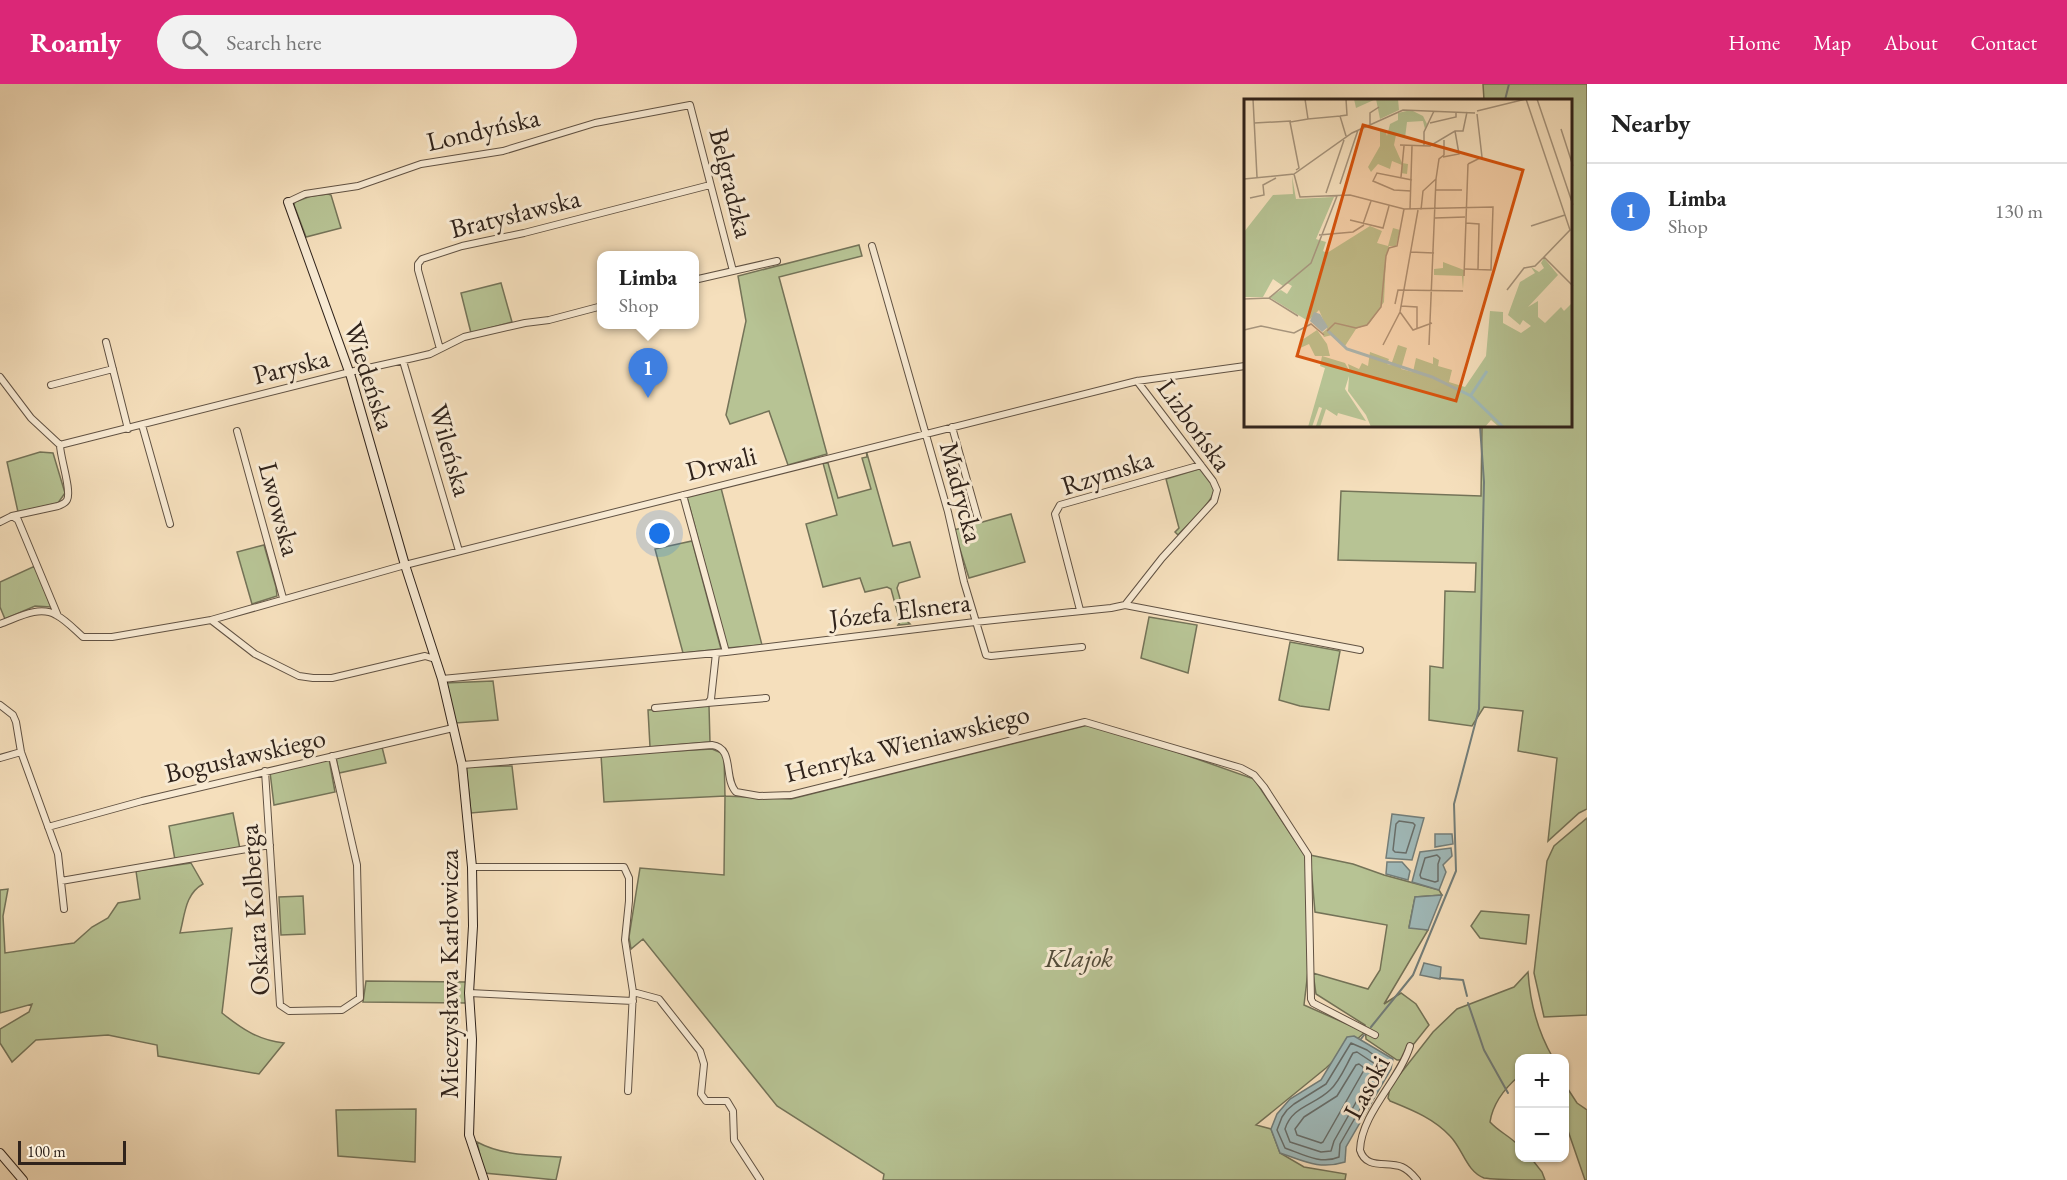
<!DOCTYPE html>
<meta charset="utf-8">
<style>
body{margin:0;font-family:"EB Garamond",serif;background:#f2f2f2;color:#222}
.controls{position:absolute;right:18px;bottom:18px;display:grid;overflow:hidden;border-radius:12px;box-shadow:0 2px 4px #0004}
.controls button{width:54px;height:54px;display:grid;place-items:center;padding:0;border:0;border-bottom:2px solid #e0e0e0;background:#fff;color:#222;font:30px sans-serif}
.scale{position:absolute;left:18px;bottom:15px;width:108px;box-sizing:border-box;padding-left:6px;border:3px solid #30231b;border-top:0;font-size:16px;line-height:21px;white-space:nowrap;color:#30231b;-webkit-text-stroke:4px #f8ead3;paint-order:stroke}
.you{position:absolute;left:660px;top:450px;width:21px;height:21px;margin:-15px;border:4px solid #fff;border-radius:50%;background:#1a73e8;box-shadow:0 0 0 9px #1a73e833}
.badge{display:grid;place-items:center;width:39px;height:39px;border-radius:50%;background:#db2777;color:#fff;font-size:20px;font-weight:700}
.pin{position:absolute;translate:-50% -50px;filter:drop-shadow(0 2px 3px #0008)}
.pin::after{content:'';position:absolute;top:32px;width:21px;height:18px;background:inherit;clip-path:polygon(0 0,100% 0,50% 100%)}
.popup{position:absolute;left:597px;top:167px;width:102px;height:78px;box-sizing:border-box;display:grid;place-content:center;border-radius:12px;background:#fff;filter:drop-shadow(0 2px 4px #0005);font-size:20px;white-space:nowrap;color:#767676}
.popup b{font-size:22px;color:#222}
.popup::after{content:'';position:absolute;left:50%;top:100%;margin-left:-12px;border:12px solid transparent;border-top-color:#fff}
.list{margin:0;padding:0;list-style:none}
h2{display:flex;justify-content:space-between;align-items:center;height:78px;margin:0;padding:0 24px;font-size:26px}
h2 small{font-size:20px;font-weight:400;color:#767676}
.list li{display:grid;grid-template-columns:39px 1fr auto;gap:18px;align-items:center;box-sizing:border-box;height:96px;padding:0 24px;border-top:2px solid #e0e0e0}
.list b{display:block;font-size:22px;white-space:nowrap}
.list p{margin:0;font-size:20px;white-space:nowrap;color:#767676}
.list em{font-size:20px;font-style:normal;color:#767676}
.icon{flex:none;width:33px;height:33px;fill:none;stroke:currentColor;stroke-width:2;stroke-linecap:round;stroke-linejoin:round}
.map{position:relative;flex:none;width:1587px;height:1096px;overflow:hidden}
header{display:flex;align-items:center;gap:36px;box-sizing:border-box;height:84px;padding:0 30px;background:#db2777;color:#fff}
header strong{font-size:28px}
nav{display:flex;gap:33px;margin-inline-start:auto;font-size:21px}
.search{width:420px;height:54px;background:#f2f2f2;display:flex;align-items:center;gap:15px;box-sizing:border-box;padding:0 21px;border-radius:33px;color:#767676;font-size:22px}
main{display:flex}
aside{flex:1;background:#fff}
.map>svg:first-child{display:block}
.green{fill:#b7c394;stroke:#747358;stroke-width:1.5}
.water{fill:#a0baba;stroke:#737e7a;stroke-width:1.5}
.lines{fill:none;stroke-linecap:round;stroke-linejoin:round}
.shore{stroke:#686e6a;stroke-width:1.5}
.stream{stroke:#737e7a;stroke-width:2}
.street-casing{stroke:#615243;stroke-width:8}
.secondary-casing{stroke:#30231b;stroke-width:10}
.street{stroke:#f8ead3;stroke-width:6}
.secondary{stroke:#f8ead3;stroke-width:8}
.labels{text-anchor:middle;dominant-baseline:central;stroke-width:6;stroke-linejoin:round;paint-order:stroke}
.street-label{font-size:27px;fill:#30231b;stroke:#f8ead3}
.park-label{font-size:27px;font-style:italic;fill:#524b39;stroke:#f8ead3}
.inset-river{fill:none;stroke:#a0baba;stroke-width:3}
.inset-road{fill:none;stroke:#a6947c;stroke-width:1.5}
.view{fill:#d6540e;fill-opacity:0.15;stroke:#d6540e;stroke-width:3}
.inset-edge{fill:none;stroke:#30231b;stroke-width:3}
</style>
<header>
<strong>Roamly</strong>
<div class="search"><svg class="icon" aria-label="search" viewBox="0 0 24 24"><circle cx="10" cy="10" r="6"/><path d="M15 15l6 6"/></svg>Search here</div>
<nav><a>Home</a><a>Map</a><a>About</a><a>Contact</a></nav>
</header>
<main>
<div class="map">
<svg width="1587" height="1096" viewBox="0 0 1587 1096">
<rect width="100%" height="100%" fill="#f5dfbc"/>
<filter id="stains"><feTurbulence type="fractalNoise" baseFrequency=".00333" numOctaves="4"/><feColorMatrix values="0 0 0 0 .2 0 0 0 0 .09 0 0 0 0 .02 0 0 0 .5 -.17"/></filter>
<radialGradient id="worn" r=".72"><stop offset=".6" stop-color="#630" stop-opacity="0"/><stop offset="1" stop-color="#630" stop-opacity=".3"/></radialGradient>
<path class="green" d="M1483 0H1587V725L1579 729 1548 757 1557 674 1518 667 1523 627 1484 623 1472 642 1429 636 1430 582 1443 584 1445 507 1475 508 1476 479 1338 476 1341 407 1481 412 1482 342H1570V16H1484Z
M328 110 331 111 341 144 306 153 294 121 295 118 311 112Z
M859 161 862 172 779 193 827 370 788 381 769 327 730 340 726 331 746 237 738 192Z
M501 199 512 238 471 249 461 209Z
M866 366 893 462 910 458 920 493 899 499 897 504 906 536 910 540 898 541 900 538 891 505 887 503 865 508 860 494 823 503 806 440 837 431 823 379H828L838 414 871 405 862 374 867 373Z
M40 368 53 369 65 409 58 419 18 428 7 378Z
M1199 385 1202 386C1206 391 1214 399 1214 406 1214 417 1186 442 1178 451L1175 448 1179 444 1166 395Z
M721 404 762 561 727 564 687 413Z
M1011 430 1025 478 969 494 954 446Z
M692 457 721 565 683 569 655 465Z
M264 461 276 503 277 512 252 520 237 468Z
M35 482 51 523 35 522 5 535 0 523V498Z
M1149 533 1197 541 1188 589 1141 574Z
M1290 558 1340 567 1329 626 1300 622 1279 616Z
M493 597 498 636 455 639 445 599Z
M709 622 710 658 650 663 648 626Z
M1088 641 1177 668 1254 695 1306 773 1308 887 1304 921 1365 948 1326 984 1256 1041 1271 1045 1280 1069 1304 1083 1346 1090 1345 1096H883L884 1090 777 1022 643 855 631 865 629 853 640 784 724 791 725 712 604 718 601 671 712 665 724 670 725 712 791 715Z
M382 663 386 679 339 689 336 674Z
M329 675 335 708 274 721 270 688Z
M512 682 517 725 471 729 466 683Z
M233 729 240 765 175 776 169 742Z
M1587 734V931L1544 933 1534 889 1547 777 1554 762Z
M1310 771 1353 780 1384 791 1439 806 1442 811 1415 813 1409 843 1428 846 1384 920 1401 909 1416 920 1429 941 1401 976H1397L1366 955 1365 941 1316 910 1313 889 1368 905 1380 886 1387 841 1315 828Z
M191 779 203 800C185 810 185 830 180 849L232 844 222 929C242 945 258 956 284 959L259 990 158 972 157 961 108 951 36 956 12 978 0 959V945L29 928 32 920 0 929V806L8 805 3 832 5 869 67 860 74 859 92 843 108 834 118 819 140 815 136 787Z
M303 812 305 850 281 851 279 813Z
M1481 827 1529 831 1526 860 1480 854 1471 842Z
M1528 888C1530 919 1538 948 1553 974H1520L1519 992C1505 1004 1493 1018 1490 1038 1499 1048 1510 1052 1519 1062L1520 1074H1531L1542 1088 1545 1096C1531 1096 1496 1096 1484 1094 1466 1087 1463 1065 1450 1052 1433 1034 1412 1026 1390 1017L1388 1014 1390 1003 1433 948 1457 925 1514 903Z
M366 897 466 898 467 919 363 918Z
M1564 999 1577 1019 1587 1026V1096H1585L1565 1038Z
M416 1025 415 1078 338 1072 336 1026Z
M477 1058C503 1072 532 1071 561 1073L556 1096 484 1089Z"/>
<path class="water" d="M1392 730 1424 734 1412 776 1386 774Z
M1435 750H1452L1453 760 1435 763Z
M1451 764 1452 772 1443 781 1446 788 1439 806 1412 798 1420 768Z
M1387 778H1402L1410 787 1408 796 1386 790Z
M1442 811 1428 846 1409 844 1415 813Z
M1424 879 1441 883 1440 895 1420 891Z
M1354 952 1393 975 1391 985 1346 1063 1345 1078C1319 1086 1304 1077 1280 1069L1271 1045 1277 1030 1290 1015 1321 996 1347 953Z"/>
<g class="lines">
<path class="shore" d="M1399 737 1413 739 1415 741 1406 769 1395 768 1393 766 1396 740Z
M1437 771 1440 774 1438 780V797L1435 798 1421 794 1420 791 1425 774Z
M1351 959 1367 966 1386 980 1340 1060 1339 1073C1321 1081 1302 1070 1285 1064L1277 1046 1282 1033 1287 1026 1294 1020 1326 1000Z
M1357 968 1375 980 1376 983 1334 1057 1331 1067 1321 1068 1290 1058 1285 1045C1292 1022 1315 1021 1330 1006 1340 997 1346 981 1353 969Z
M1359 980 1363 983 1364 986 1323 1058 1321 1059 1297 1051 1295 1045 1304 1033 1337 1012 1356 981Z"/>
<path class="stream" d="M1505 16 1509 0
M1440 894 1463 896 1467 912
M1468 919 1484 966 1508 1009
M1371 943 1413 891 1456 787 1454 720 1479 625 1484 398 1480 342
M1361 955 1364 951"/>
<defs>
<path id="street" d="M288 118 305 110 358 102 421 80 503 67 595 39 690 21 733 187
M872 162 948 428 964 498 986 571 991 572 1082 563
M694 196 777 177
M106 258 128 345
M440 265 418 186V180L422 175 462 162 524 149 710 101
M403 277 459 467
M0 293 31 334 60 361
M51 301 113 285
M142 341 170 440
M952 343 978 435
M237 347 283 514
M60 361 350 288 413 274 430 270 464 253 525 239 549 236 602 222
M683 411 726 568
M12 432 58 422C62 420 65 420 67 416 72 407 60 373 60 361
M0 438 12 432 18 436 58 532
M1125 521 1162 474 1214 417 1217 406 1213 397 1137 297
M1080 526 1055 430 1060 421 1201 381
M211 536 405 481 1137 297 1245 282
M0 540C17 534 39 521 56 531 66 536 75 546 83 553H112L211 536 255 570 299 592 313 594H332L425 572 435 575
M442 595 726 568 975 538 1111 524 1125 521 1360 566
M707 619 766 614
M0 621 13 631 16 638 21 668 58 770 64 825
M655 624 708 619 711 615 716 569
M0 674 21 668
M462 681 712 661C735 664 723 694 736 708L759 712 791 711 1085 638 1241 684 1254 691 1264 703 1308 771 1311 915 1313 919 1375 951
M265 687 280 921 289 927 342 926 360 914 357 781 332 672
M48 743 142 717 453 644
M472 783H624L629 794V817L625 856 633 908 628 1007
M61 797 270 761
M633 908 659 915 700 967 704 980 701 1010 706 1017H727L733 1027 734 1056 760 1096
M469 909 633 917
M1410 962C1400 995 1361 1030 1360 1066 1366 1086 1387 1077 1402 1083 1409 1086 1413 1091 1417 1096"/>
<path id="secondary" d="M288 118 351 293 405 481 442 595 462 681 472 783 473 842 469 909 472 955 469 1051 484 1096
M0 1069 23 1096"/>
</defs>
<use href="#street" class="street-casing"/>
<use href="#secondary" class="secondary-casing"/>
<use href="#street" class="street"/>
<use href="#secondary" class="secondary"/>
</g>
<g class="labels">
<g class="street-label">
<text transform="translate(483 45) rotate(-13)">Londyńska</text>
<text transform="translate(732 99) rotate(76)">Belgradzka</text>
<text transform="translate(515 129) rotate(-14)">Bratysławska</text>
<text transform="translate(291 282) rotate(-14)">Paryska</text>
<text transform="translate(370 292) rotate(72)">Wiedeńska</text>
<text transform="translate(1195 341) rotate(54)">Lizbońska</text>
<text transform="translate(451 366) rotate(74)">Wileńska</text>
<text transform="translate(721 379) rotate(-14)">Drwali</text>
<text transform="translate(1107 388) rotate(-18)">Rzymska</text>
<text transform="translate(962 408) rotate(75)">Madrycka</text>
<text transform="translate(280 425) rotate(75)">Lwowska</text>
<text transform="translate(900 526) rotate(-7)">Józefa Elsnera</text>
<text transform="translate(907 659) rotate(-14)">Henryka Wieniawskiego</text>
<text transform="translate(245 671) rotate(-13)">Bogusławskiego</text>
<text transform="translate(254 826) rotate(-94)">Oskara Kolberga</text>
<text transform="translate(448 890) rotate(-90)">Mieczysława Karłowicza</text>
<text transform="translate(1366 1003) rotate(-62)">Lasoki</text>
</g>
<g class="park-label">
<text x="1079" y="873">Klajok</text>
</g>
</g>
<g transform="translate(1244 15)">
<rect width="328" height="328" fill="#f5dfbc"/>
<path d="M110 0H154L155 11 136 20 132 0 112 9ZM167 11 179 17 183 25 181 30 179 22 163 23 161 39 152 36 150 46 158 64 164 65 163 75 157 74 158 66 148 62 146 70 134 65 127 73 124 68 136 47V32L141 31 143 37 146 25 154 21V14ZM48 77 52 100 90 98 72 140 82 143 79 152 83 154 126 127 138 132 133 144 144 147 149 129 156 131 152 147H145L142 157 140 203 125 225 112 230 101 247 88 236 80 238 78 234 83 230 75 211 64 222 25 198 37 191 43 195 48 187 43 184 39 187 29 180 19 198H0V133L29 96 49 95ZM300 159 314 176 284 208 294 202V218L301 224 317 208 320 212 328 204V328H255L247 321 241 328H127L122 316 104 292 105 277 101 290 122 322 94 314 93 317 82 310 76 328 72 327 78 309 75 308 68 328H64L81 269 76 267 78 257 101 264 106 273 104 265 115 270 118 264 124 267 126 253 145 260 143 265 147 266 154 246 163 249 157 270 169 273 172 259 189 265V258L195 261 194 267 208 271 205 283 221 288 242 257 246 212 259 213V224L277 234 287 227 279 221 276 226 264 216 276 183 291 174 287 168 295 173 300 169 297 164ZM199 163 220 171 219 190 218 177 190 176V170L199 169ZM73 231 83 245 86 257H71L65 245 54 250 58 241Z" fill="#b7c394"/>
<path d="M70 213 76 215 84 228 78 233 66 222Z" fill="#a0baba"/>
<path class="inset-river" d="M84 232 103 250 188 278 227 297 259 328M227 296 243 272"/>
<path class="inset-road" d="M9 0 13 78M61 0 64 20 96 17 102 37M282 0 326 131 300 158 329 187M293 0 329 106M233 12 282 0M96 17 103 16 102 0M10 24 47 22M186 24 212 18V13M126 25V14L135 8M317 30 329 67M156 46 186 47 211 32H219L223 13M180 46V33L190 12M199 58 215 55 211 32M224 65 238 58 233 15M52 71 55 69 46 23 64 20M50 75 56 98 106 96 160 110 249 108 247 171 221 170M157 78 160 47M0 80 50 75 108 34 159 11 231 14M96 85 114 31M192 91H218M167 92 150 91 129 82 133 74 168 81M82 94 100 41M6 99 20 96 19 86 32 79M166 110 168 47M177 111 179 92 192 80 195 60 200 56V41M191 119 221 118M106 121 139 129 145 107M222 124 235 125 234 170M119 125 127 102M287 127 321 116M75 136 109 133 120 126M166 153 190 154M220 177 224 65M263 191 280 169 291 167 300 158M25 199 54 217M0 200 25 199 67 164 93 97M151 205 154 191 219 192M157 207 173 208V230M156 213 169 231 188 224M0 231 17 227 50 234 67 225 80 236M83 232 91 224 112 229 123 226 137 208 142 157 145 149 153 147 160 110M139 246 156 213 174 111M185 246 192 80"/>
<path class="view" d="M119 26 279 71 212 302 53 257Z"/>
<rect width="328" height="328" class="inset-edge"/>
</g>
<rect width="100%" height="100%" filter="url(#stains)"/>
<rect width="100%" height="100%" fill="url(#worn)"/>
</svg>
<div class="controls">
<button>+</button>
<button>−</button>
</div>
<div class="scale">100 m</div>
<div class="you"></div>
<div class="pin badge" style="left:648px;top:314px;background:#3f7fe0">1</div>
<div class="popup"><b>Limba</b>Shop</div>
</div>
<aside>
<h2>Nearby<small></small></h2>
<ul class="list">
<li><span class="badge" style="background:#3f7fe0">1</span><div><b>Limba</b><p>Shop</p></div><em>130 m</em></li>
</ul>
</aside>
</main>
